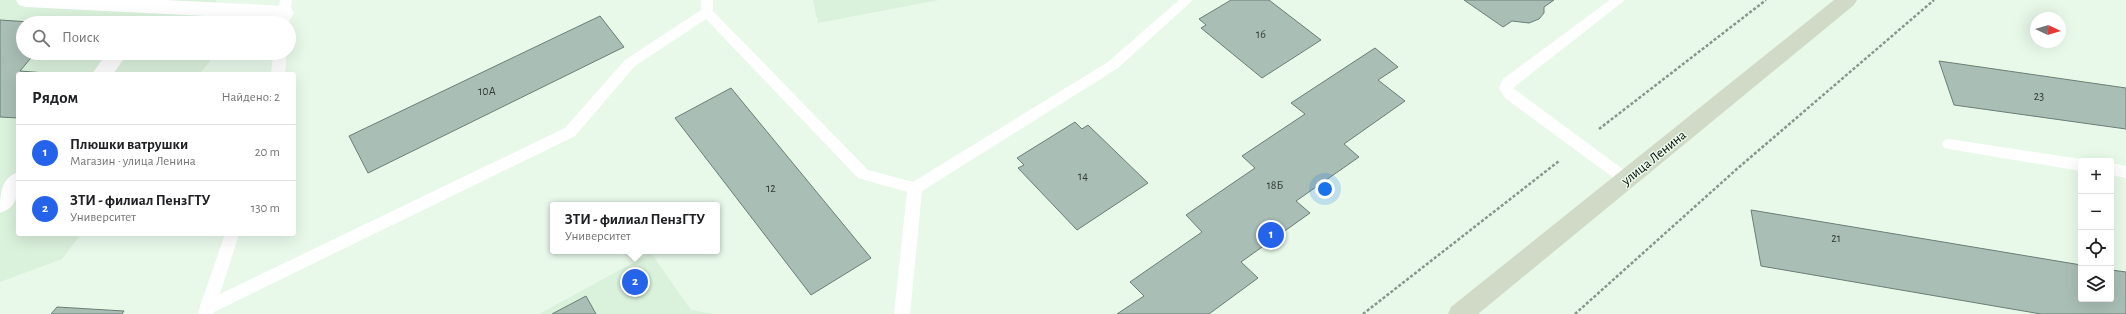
<!DOCTYPE html>
<html lang="ru">
<meta charset="utf-8">
<style>
body{margin:0;font-family:"Alegreya Sans",sans-serif;background:#f2f2f2;color:#202124}
.controls{position:absolute;right:12px;bottom:12px;display:grid;overflow:hidden;border-radius:4px;box-shadow:0 4px 16px #0002}
.controls button{width:36px;height:36px;display:grid;place-items:center;padding:0;border:0;border-bottom:1px solid #e0e0e0;background:#fff;color:#202124;font:20px sans-serif}
.compass{position:absolute;left:2030px;top:12px;width:36px;height:36px;border-radius:50%;background:#fff;box-shadow:0 4px 16px #0002;rotate:94deg}
.you{position:absolute;left:1325px;top:189px;width:14px;height:14px;margin:-10px;border:3px solid #fff;border-radius:50%;background:#1a73e8;box-shadow:0 0 0 6px #1a73e833}
.badge{display:grid;place-items:center;width:26px;height:26px;border-radius:50%;background:#2563eb;color:#fff;font-size:13px;font-weight:700}
.pin{position:absolute;translate:-50% -50%;border:2px solid #fff;box-shadow:0 1px 4px #0006}
.popup{position:absolute;left:550px;top:202px;width:170px;height:52px;box-sizing:border-box;display:grid;place-content:center;border-radius:4px;background:#fff;filter:drop-shadow(0 1px 3px #0005);font-size:13px;white-space:nowrap;color:#757577}
.popup b{font-size:15px;color:#202124}
.popup::after{content:'';position:absolute;left:50%;top:100%;margin-left:-8px;border:8px solid transparent;border-top-color:#fff}
.list{margin:0;padding:0;list-style:none}
h2{display:flex;justify-content:space-between;align-items:center;height:52px;margin:0;padding:0 16px;font-size:17px}
h2 small{font-size:13px;font-weight:400;color:#757577}
.list li{display:grid;grid-template-columns:26px 1fr auto;gap:12px;align-items:center;box-sizing:border-box;height:56px;padding:0 16px;border-top:1px solid #e0e0e0}
.list b{display:block;font-size:15px;white-space:nowrap}
.list p{margin:0;font-size:13px;white-space:nowrap;color:#757577}
.list em{font-size:13px;font-style:normal;color:#757577}
.icon{flex:none;width:22px;height:22px;fill:none;stroke:currentColor;stroke-width:2;stroke-linecap:round;stroke-linejoin:round}
.map{position:relative;flex:none;width:2126px;height:314px;overflow:hidden}
.search{position:absolute;background:#fff;box-shadow:0 4px 16px #0002;left:16px;top:16px;width:280px;height:44px;display:flex;align-items:center;gap:10px;box-sizing:border-box;padding:0 14px;border-radius:22px;color:#757577;font-size:15px}
.panel{position:absolute;background:#fff;box-shadow:0 4px 16px #0002;left:16px;top:72px;width:280px;height:164px;border-radius:4px}
.map>svg:first-child{display:block}
.built{fill:#daf1dc}
.building{fill:#a9beb5;stroke:#6a7e75}
.lines{fill:none;stroke-linecap:round;stroke-linejoin:round}
.path{stroke:#89948a;stroke-width:2.5;stroke-dasharray:3 2;stroke-linecap:butt}
.lane{fill:#fff;fill-rule:evenodd}
.street{fill:#fff;fill-rule:evenodd}
.secondary{fill:#d0dac6;fill-rule:evenodd}
.labels{text-anchor:middle;dominant-baseline:central;stroke-width:3;stroke-linejoin:round;paint-order:stroke}
.number-label{font-size:12px;fill:#323c36}
.street-label{font-size:14px;fill:#0b100b;stroke:#e8f9ea}
</style>
<div class="map">
<svg width="2126" height="314" viewBox="0 0 2126 314">
<rect width="100%" height="100%" fill="#e8f9ea"/>
<path class="built" d="M0 0H216L215 23H23V53H213V57L200 74H18V234H81L62 259 0 282Z
M813 0H939L818 23Z
M651 253 691 310 714 314H539Z"/>
<path class="building" d="M1231 0H1269L1321 40 1262 78 1201 28 1206 25 1199 19Z
M1464 0H1554L1544 7V13L1539 19 1529 23 1512 21 1503 27Z
M600 16 624 47 368 173 349 136Z
M0 20 45 23H23V53H35L20 71 58 74H18V118L0 117Z
M1375 48 1398 67 1378 80 1405 101 1344 144 1359 157 1296 201 1310 213 1241 262 1258 278 1209 314H1117L1144 296 1130 282 1202 232 1186 215 1255 168 1242 156 1305 114 1291 103Z
M1939 61 2126 88V129L1954 105Z
M731 88 871 258 811 295 675 118Z
M1075 122 1082 129 1088 125 1148 183 1077 230 1018 168 1024 165 1017 158Z
M1751 210 2081 265V299H2111V270L2126 272V314H2041L1761 266Z
M586 296 596 314H552Z
M57 307 124 311 122 314H51Z"/>
<g class="lines">
<path class="path" d="M1599 129 1766 0
M1363 314 1559 161
M1575 314 1738 168 1934 0"/>
<path class="lane" d="M280 0H292L289 24 277 23Z
M701 0H713V11L868 170 913 182 1108 62 1179 0H1193L1118 68 922 191 910 314H894L907 192 858 178 706 19 635 66 575 136 214 312 213 314H199L198 312 225 234H239L220 294 565 128 625 60 701 10Z
M1610 0H1625L1513 88 1632 176 1634 180 1632 184 1627 186 1622 184 1505 98 1499 88 1503 79Z
M273 53H287L285 74H271Z
M1949 139 2081 159 2086 161H2081V171L1949 149 1944 148 1942 144 1944 140Z
M2111 163 2126 166V178L2111 175Z"/>
<path class="street" d="M16 0H165L284 6 291 8 294 13 291 18 284 20 26 7 19 5Z
M107 53H128L113 74H92Z
M18 172C18 190 20 207 0 213 0 195 0 179 18 172Z"/>
<path class="secondary" d="M1834 0H1857L1854 5 1478 314H1448L1451 307Z"/>
</g>
<g class="labels">
<g class="number-label">
<text x="1261" y="34">16</text>
<text x="487" y="91">10А</text>
<text x="2039" y="96">23</text>
<text x="1083" y="176">14</text>
<text x="1275" y="185">18Б</text>
<text x="771" y="188">12</text>
<text x="1836" y="238">21</text>
</g>
<g class="street-label">
<text transform="translate(1654 158) rotate(-39)">улица Ленина</text>
</g>
</g>
</svg>
<div class="controls">
<button>+</button>
<button>−</button>
<button><svg class="icon" aria-label="locate" viewBox="0 0 24 24"><circle cx="12" cy="12" r="6"/><path d="M12 2v4M12 18v4M2 12h4M18 12h4"/></svg></button>
<button><svg class="icon" aria-label="layers" viewBox="0 0 24 24"><path d="M12 4l9 5-9 5-9-5zM3 14l9 5 9-5"/></svg></button>
</div>
<svg class="compass" viewBox="-18 -18 36 36"><path d="M0-13l5 13h-10z" fill="#e53935"/><path d="M0 13l5-13h-10z" fill="#757577"/></svg>
<div class="you"></div>
<div class="pin badge" style="left:1271px;top:235px">1</div>
<div class="pin badge" style="left:635px;top:282px">2</div>
<div class="popup"><b>ЗТИ - филиал ПензГТУ</b>Университет</div>
<div class="search"><svg class="icon" aria-label="search" viewBox="0 0 24 24"><circle cx="10" cy="10" r="6"/><path d="M15 15l6 6"/></svg>Поиск</div>
<section class="panel">
<h2>Рядом<small>Найдено: 2</small></h2>
<ul class="list">
<li><span class="badge">1</span><div><b>Плюшки ватрушки</b><p>Магазин · улица Ленина</p></div><em>20 m</em></li>
<li><span class="badge">2</span><div><b>ЗТИ - филиал ПензГТУ</b><p>Университет</p></div><em>130 m</em></li>
</ul>
</section>
</div>
